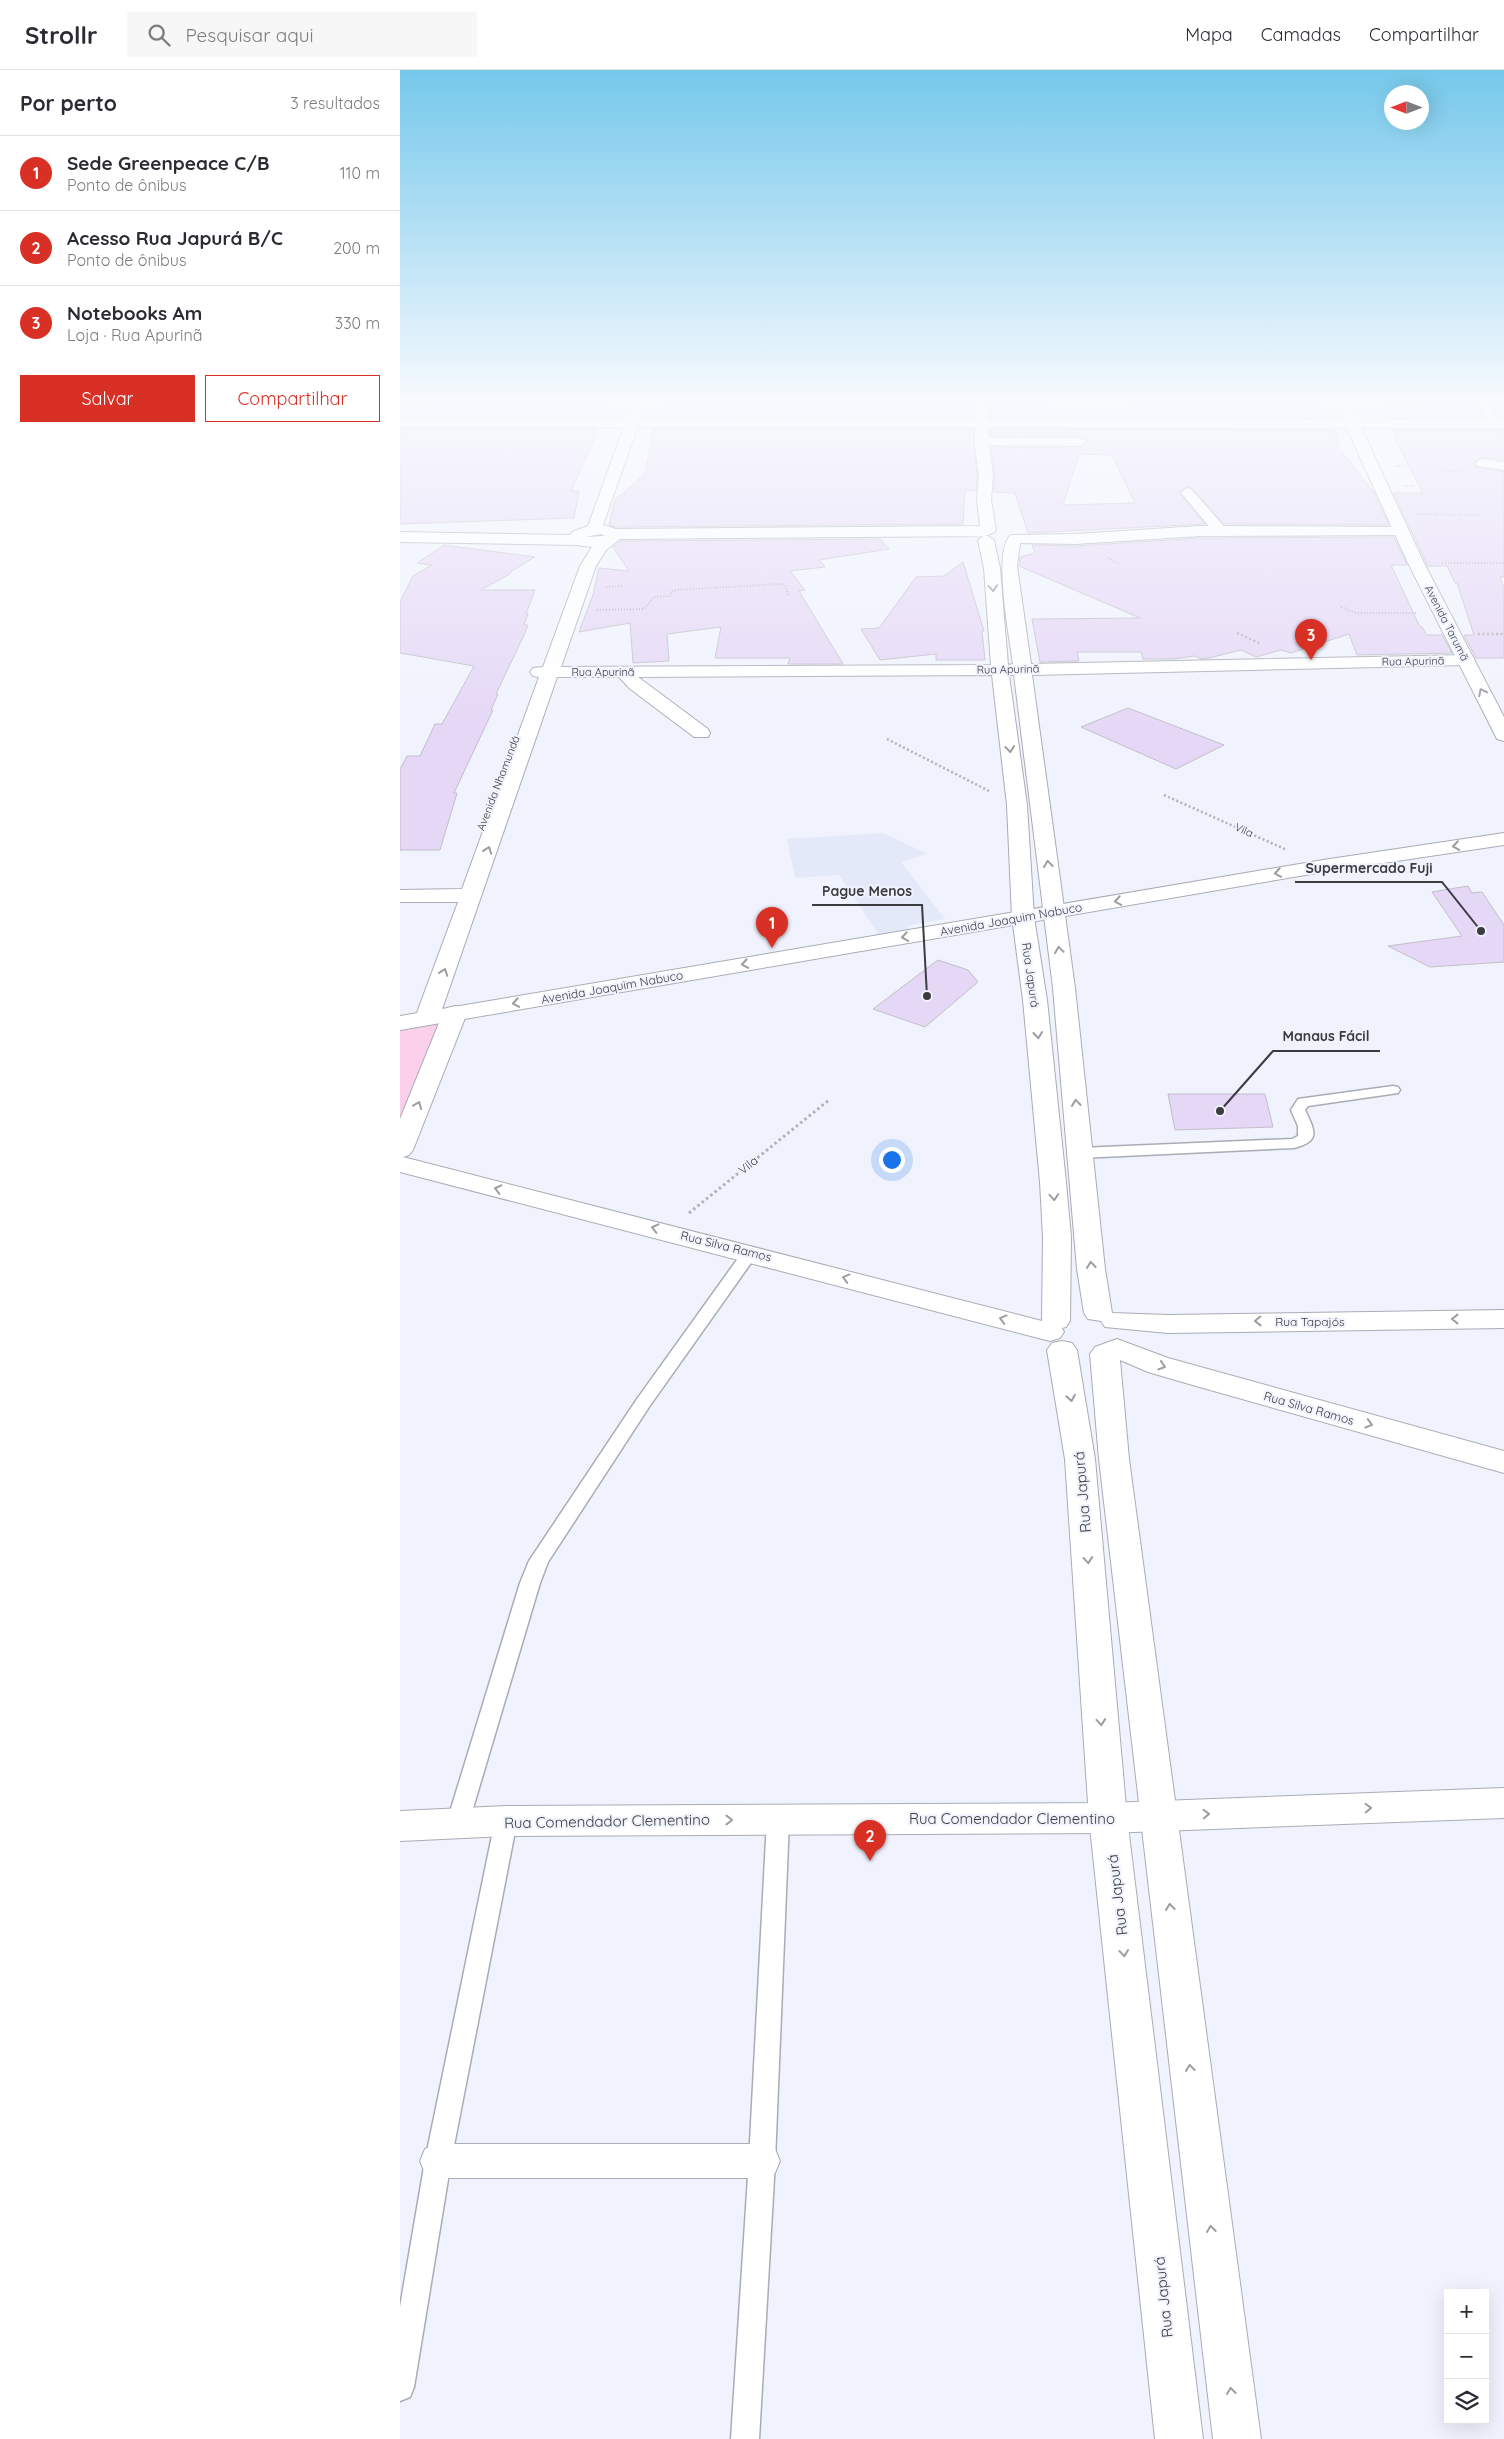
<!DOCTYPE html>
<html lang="pt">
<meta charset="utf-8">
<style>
body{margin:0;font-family:Quicksand,sans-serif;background:#f7f7f7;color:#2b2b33}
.controls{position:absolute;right:15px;bottom:15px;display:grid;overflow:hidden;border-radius:0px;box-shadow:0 5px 20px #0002}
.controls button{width:45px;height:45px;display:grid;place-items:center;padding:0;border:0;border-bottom:1px solid #e1e1e2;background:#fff;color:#2b2b33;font:25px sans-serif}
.compass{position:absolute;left:984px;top:15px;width:45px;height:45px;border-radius:50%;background:#fff;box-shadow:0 5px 20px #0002;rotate:270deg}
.you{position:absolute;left:491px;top:1089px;width:18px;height:18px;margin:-12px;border:4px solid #fff;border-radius:50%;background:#1a73e8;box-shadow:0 0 0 8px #1a73e833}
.badge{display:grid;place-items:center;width:32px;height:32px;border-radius:50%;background:#d93025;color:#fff;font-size:16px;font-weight:700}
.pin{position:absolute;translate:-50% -41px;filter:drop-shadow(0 1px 2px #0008)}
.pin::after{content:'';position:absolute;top:26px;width:18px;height:15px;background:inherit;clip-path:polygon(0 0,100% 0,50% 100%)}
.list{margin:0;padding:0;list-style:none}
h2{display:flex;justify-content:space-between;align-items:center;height:65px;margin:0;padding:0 20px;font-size:21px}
h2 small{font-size:16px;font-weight:400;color:#7c7c81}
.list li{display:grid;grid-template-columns:32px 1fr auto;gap:15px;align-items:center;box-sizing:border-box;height:75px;padding:0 20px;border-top:1px solid #e1e1e2}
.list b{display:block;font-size:19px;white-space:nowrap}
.list p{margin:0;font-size:16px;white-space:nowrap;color:#7c7c81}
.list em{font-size:16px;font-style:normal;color:#7c7c81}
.actions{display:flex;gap:10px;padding:15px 20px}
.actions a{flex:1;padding:11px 0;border:1px solid #d93025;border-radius:0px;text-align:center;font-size:18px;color:#d93025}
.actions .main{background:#d93025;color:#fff}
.icon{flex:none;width:28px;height:28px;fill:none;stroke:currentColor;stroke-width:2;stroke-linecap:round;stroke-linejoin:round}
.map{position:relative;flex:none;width:1104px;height:2369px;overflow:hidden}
header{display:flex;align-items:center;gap:30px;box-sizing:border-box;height:70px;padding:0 25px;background:#fff;border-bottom:1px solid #e1e1e2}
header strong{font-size:24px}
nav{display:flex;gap:28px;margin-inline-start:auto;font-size:18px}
.search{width:350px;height:45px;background:#f7f7f7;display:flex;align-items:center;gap:12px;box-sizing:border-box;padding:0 18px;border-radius:0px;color:#7c7c81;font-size:19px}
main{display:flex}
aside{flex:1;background:#fff}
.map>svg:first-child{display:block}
.built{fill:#e4e9fa}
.green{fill:#fad0ea}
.building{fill:#e5d7f6;stroke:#c2bec7;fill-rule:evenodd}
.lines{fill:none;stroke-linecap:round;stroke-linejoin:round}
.service-casing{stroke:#a9acb5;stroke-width:3}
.pedestrian-casing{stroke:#a9acb5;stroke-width:2}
.minor-casing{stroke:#a9acb5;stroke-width:2}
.tertiary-casing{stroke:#a9acb5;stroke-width:2}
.secondary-casing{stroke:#a9acb5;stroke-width:2}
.path-far2{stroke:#afb1b9;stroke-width:2;stroke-dasharray:1 2;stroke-linecap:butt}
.path-far1{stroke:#afb1b9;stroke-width:2.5;stroke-dasharray:2 2.5;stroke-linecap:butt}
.path{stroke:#afb1b9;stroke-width:3;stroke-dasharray:2.5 3;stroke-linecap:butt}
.service{fill:#fff;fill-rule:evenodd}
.pedestrian{fill:#fff;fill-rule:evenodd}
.minor{fill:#fff;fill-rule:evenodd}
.tertiary{fill:#fff;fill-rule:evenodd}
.secondary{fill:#fff;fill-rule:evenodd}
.oneway{stroke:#9d9ea0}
.labels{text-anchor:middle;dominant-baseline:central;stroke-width:4;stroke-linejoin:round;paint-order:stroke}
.far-street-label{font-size:11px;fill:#3b3c40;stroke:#f0f3fd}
.street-label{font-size:12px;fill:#3b3c40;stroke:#f0f3fd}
.near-street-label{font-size:15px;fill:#3b3c40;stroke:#f0f3fd}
.leader{fill:none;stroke:#3b3c40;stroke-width:2}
.callout-dot{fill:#3b3c40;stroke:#f0f3fd;stroke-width:2}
.callout-label{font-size:14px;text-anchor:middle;font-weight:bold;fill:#3b3c40;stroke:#f0f3fd;stroke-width:4;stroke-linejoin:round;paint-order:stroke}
</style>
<header>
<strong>Strollr</strong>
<div class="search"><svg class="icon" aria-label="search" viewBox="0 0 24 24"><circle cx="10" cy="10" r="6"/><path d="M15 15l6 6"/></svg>Pesquisar aqui</div>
<nav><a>Mapa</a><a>Camadas</a><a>Compartilhar</a></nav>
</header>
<main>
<aside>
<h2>Por perto<small>3 resultados</small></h2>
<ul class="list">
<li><span class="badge">1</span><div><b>Sede Greenpeace C/B</b><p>Ponto de ônibus</p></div><em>110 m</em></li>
<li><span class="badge">2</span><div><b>Acesso Rua Japurá B/C</b><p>Ponto de ônibus</p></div><em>200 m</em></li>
<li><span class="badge">3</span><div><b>Notebooks Am</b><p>Loja · Rua Apurinã</p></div><em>330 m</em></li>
</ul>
<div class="actions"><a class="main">Salvar</a><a>Compartilhar</a></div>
</aside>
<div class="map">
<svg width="1104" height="2369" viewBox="0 0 1104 2369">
<rect width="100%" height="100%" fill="#f0f3fd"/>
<path class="built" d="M484 763 527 784 501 792 545 849 507 856 510 860 479 865 439 805 395 808 387 769Z"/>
<path class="green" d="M44 949 0 1079V957Z"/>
<path class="building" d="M42 332H212L203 347H0V337H34Z
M268 332H501L573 335V348L260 347Z
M600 332H644L643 338H651L650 346 733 345 731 332H918L921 338H927L931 348H590V335L600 336Z
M1028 334H1076L1086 348H989L983 336H1029Z
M1089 334H1104V348H1099Z
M0 359H197L193 366H196L171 421H179L174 448 0 454Z
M254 359H573L577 405 576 421 565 420 563 454 216 457 209 455 215 430 245 404Z
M590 359 935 360 940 374H936L974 423 989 455 824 454 792 418 787 416 779 423 805 454 628 463 615 423 594 422 595 405 591 377 680 378 688 371 680 366H591ZM679 384 712 385 735 433 663 435Z
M994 360H1104V390L1082 387 1073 393 1077 398 1104 402V507H1100L1104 517V588H1076L1064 565H1074L1057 513H1055L1047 496H1027L1026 492 994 423H1023L995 369H998Z
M994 467 1007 495H991L1020 557H1022L1027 565H1042L1052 583 957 585 949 564 891 583 881 580 856 587 841 580 809 588 801 589 795 586 773 589H743L741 582H677L679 591 640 592 632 549 740 548 619 496 620 487 635 483 632 475 675 476 800 468Z
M480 469 489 479 419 490 425 497 390 501 405 520 399 521 443 594H388L390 588H315L321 557 267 564 269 591 233 593 230 553 179 562 193 525 199 498 229 501 213 477 221 471Z
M44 475 135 487 110 502V504L81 520H135L126 544H128L124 555H128L125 563 96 624H98L91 640H93L54 723H57L40 780H0V699L7 686H20L35 654H42L74 596 0 583V532L13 506 32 495 17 493Z
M563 492 584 561H582L585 590H536V584L480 590 461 559 479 558 516 507 544 506Z
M728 638 824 675 776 699 681 657Z
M1068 816 1072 823 1082 822 1104 855V892L1030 897 988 876 1062 866 1032 822Z
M538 890 568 900 578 912 525 957 473 939Z
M768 1024H865L873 1057 775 1060Z"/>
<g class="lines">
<defs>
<path id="service" d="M1077 332H1085L1101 354 1100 356H1094Z
M993 1016 998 1017 1000 1020 998 1023 908 1036 905 1040C915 1061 921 1071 894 1078L680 1088 672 1083 680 1078 892 1069 898 1066V1056L891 1040 898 1029Z
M350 1178 358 1183 249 1337 148 1492 140 1513 68 1755 65 1761 57 1764 49 1761 46 1755 120 1513 129 1491 237 1329 344 1180Z
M378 1741 386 1744 389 1750 375 2091 359 2369H331L349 2091 367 1750 370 1744Z
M106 1742 114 1745 117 1751 51 2091 14 2317 10 2327 0 2331V2237L25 2091 95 1751 98 1745Z"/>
<path id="pedestrian" d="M581 368H680L686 372 680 376 577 375 575 372Z
M787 418 791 419 822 454 824 457 822 460H812L783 425 781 422Z
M38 2074H362L375 2079 380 2091 375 2103 362 2108H38L25 2103 20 2091 25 2079Z"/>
<path id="minor" d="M233 332H246L203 455 216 459 580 456 577 430 579 405 575 377V332H588L589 377 593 405 591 430 596 460 593 463 585 466 220 469 206 480 196 496 161 597 591 595 584 498 578 470 586 465 594 470 600 498 608 595 613 594C610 571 592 478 611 465L675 464 800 456 1006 457 1009 460 1006 463 1001 465 800 466 675 474 620 473 617 496 631 594 1066 585 1072 586 1075 590 1072 594 1066 595 632 605 675 918 705 1199 712 1243 768 1245 1104 1240V1258L768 1263 705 1257 701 1251 688 1249 684 1243 677 1199 653 918 614 605H609L627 735 634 847 647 930 666 1112 671 1167 670 1251 666 1257 662 1258 664 1262 660 1268 650 1271 0 1102V1049L43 943 47 938 55 936 63 938 67 943 13 1080 9 1085 3 1087 642 1251 643 1167 640 1112 623 930 612 847 607 735 592 605 238 607 308 659 310 663 308 667H294L229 618 219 607H157L39 948 35 953 27 955 19 953 15 948 58 832H0V820L62 819 139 607 133 606 130 602 133 598 143 597 180 496 192 477 177 475 0 472V462L170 465 174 461 188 456ZM201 464 205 466 185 467Z
M1082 389 1104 392V400L1077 396 1075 393Z
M717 1269 768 1288 1104 1381V1403L796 1316 748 1302 720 1290 729 1389 861 2369H813L699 1389 690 1284 695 1277Z
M662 1271 672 1273 677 1280 695 1389 727 1748 803 2369H755L689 1748 665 1389 647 1280 652 1273Z"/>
<path id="tertiary" d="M935 332H949L1024 493 1104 647V671L1097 669 1095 665 1008 493Z"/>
<path id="secondary" d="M0 349 1104 350V358L0 357Z
M1104 763V775L923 802 0 960V946L923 790Z
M1104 1718V1748L708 1763 106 1766 0 1771V1741L106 1736 708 1733Z"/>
</defs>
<use href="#service" class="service-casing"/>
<use href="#pedestrian" class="pedestrian-casing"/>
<use href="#minor" class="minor-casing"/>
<use href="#tertiary" class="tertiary-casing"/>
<use href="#secondary" class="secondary-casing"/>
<path class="path-far2" d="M996 396H1006
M1046 401 1062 402
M1004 416H1016
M1019 444 1081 445
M708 488 719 494
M1042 493H1104
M206 517 223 516
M941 537 956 543H1016
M197 540 244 539 254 527 270 526 272 521 276 520 381 514 385 515 389 526"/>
<path class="path-far1" d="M837 563 859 573
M1078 564H1104
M487 669 589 721
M764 725 887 780"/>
<path class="path" d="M289 1143 429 1030"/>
<use href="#service" class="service"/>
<use href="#pedestrian" class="pedestrian"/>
<use href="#minor" class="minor"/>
<use href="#tertiary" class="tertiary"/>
<use href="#secondary" class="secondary"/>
</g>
<defs><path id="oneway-chevron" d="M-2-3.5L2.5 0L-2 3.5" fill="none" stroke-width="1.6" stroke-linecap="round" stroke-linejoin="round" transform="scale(1.25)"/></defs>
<g class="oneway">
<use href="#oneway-chevron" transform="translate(593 518) rotate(86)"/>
<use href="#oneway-chevron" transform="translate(1082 622) rotate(-117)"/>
<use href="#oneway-chevron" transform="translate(610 679) rotate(83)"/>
<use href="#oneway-chevron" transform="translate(1056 776) rotate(172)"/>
<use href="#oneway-chevron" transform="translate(88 780) rotate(-70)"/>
<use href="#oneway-chevron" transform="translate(648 794) rotate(-97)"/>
<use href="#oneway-chevron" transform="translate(878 803) rotate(170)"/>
<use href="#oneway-chevron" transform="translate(718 831) rotate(170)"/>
<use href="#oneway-chevron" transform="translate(505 867) rotate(171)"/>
<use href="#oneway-chevron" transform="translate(659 880) rotate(-98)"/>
<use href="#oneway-chevron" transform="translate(345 894) rotate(170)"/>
<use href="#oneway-chevron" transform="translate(44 902) rotate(-70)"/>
<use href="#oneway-chevron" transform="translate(116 933) rotate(170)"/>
<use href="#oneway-chevron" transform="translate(638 965) rotate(84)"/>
<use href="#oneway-chevron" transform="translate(676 1033) rotate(-96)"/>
<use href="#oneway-chevron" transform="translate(18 1035) rotate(-68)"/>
<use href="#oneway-chevron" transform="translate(98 1119) rotate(-166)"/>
<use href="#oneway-chevron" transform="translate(654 1127) rotate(86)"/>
<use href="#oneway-chevron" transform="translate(255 1158) rotate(-166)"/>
<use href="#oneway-chevron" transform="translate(691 1195) rotate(-96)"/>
<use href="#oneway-chevron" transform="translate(446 1208) rotate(-165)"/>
<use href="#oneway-chevron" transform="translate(603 1249) rotate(-165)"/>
<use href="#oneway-chevron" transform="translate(1055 1249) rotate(180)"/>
<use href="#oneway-chevron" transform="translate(858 1251) rotate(179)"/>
<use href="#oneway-chevron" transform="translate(762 1296) rotate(18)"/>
<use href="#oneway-chevron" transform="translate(671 1328) rotate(80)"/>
<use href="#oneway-chevron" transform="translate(969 1354) rotate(16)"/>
<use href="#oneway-chevron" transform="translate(688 1490) rotate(85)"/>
<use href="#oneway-chevron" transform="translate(701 1652) rotate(85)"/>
<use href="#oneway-chevron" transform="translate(968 1738) rotate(-2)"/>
<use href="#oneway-chevron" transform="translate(806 1744) rotate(-2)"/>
<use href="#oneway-chevron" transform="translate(329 1750)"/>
<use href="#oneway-chevron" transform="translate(770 1837) rotate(-97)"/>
<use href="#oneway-chevron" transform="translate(724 1883) rotate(84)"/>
<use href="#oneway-chevron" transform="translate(790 1998) rotate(-97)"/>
<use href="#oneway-chevron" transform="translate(811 2159) rotate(-97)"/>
<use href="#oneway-chevron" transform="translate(831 2321) rotate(-97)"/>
</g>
<linearGradient id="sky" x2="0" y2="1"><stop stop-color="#75c8eb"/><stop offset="0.5" stop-color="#f8fafe"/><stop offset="1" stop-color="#f8fafe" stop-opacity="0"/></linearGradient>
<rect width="1104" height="663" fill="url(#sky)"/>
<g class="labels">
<g class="far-street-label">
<text transform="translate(1047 553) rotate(63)">Avenida Tarumã</text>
<text transform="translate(1013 591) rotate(-1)">Rua Apurinã</text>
<text transform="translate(608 599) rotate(-1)">Rua Apurinã</text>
<text x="203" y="602">Rua Apurinã</text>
<text transform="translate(98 713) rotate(-69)">Avenida Nhamundá</text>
<text transform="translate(844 760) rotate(24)">Vila</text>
</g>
<g class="street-label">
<text transform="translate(611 849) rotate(-10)">Avenida Joaquim Nabuco</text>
<text transform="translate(631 905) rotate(82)">Rua Japurá</text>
<text transform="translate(212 917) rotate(-10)">Avenida Joaquim Nabuco</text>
<text transform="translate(348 1095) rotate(-39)">Vila</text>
<text transform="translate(326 1176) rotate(14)">Rua Silva Ramos</text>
<text x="910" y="1251">Rua Tapajós</text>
<text transform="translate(909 1338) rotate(16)">Rua Silva Ramos</text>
</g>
<g class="near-street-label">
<text transform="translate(682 1422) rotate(-95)">Rua Japurá</text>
<text x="612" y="1748">Rua Comendador Clementino</text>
<text transform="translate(207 1751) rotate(-1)">Rua Comendador Clementino</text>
<text transform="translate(717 1825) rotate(-97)">Rua Japurá</text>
<text transform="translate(763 2227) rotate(-96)">Rua Japurá</text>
</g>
</g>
<path class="leader" d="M1081 861L1042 812H895M527 926L522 835H412M820 1041L873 981H980"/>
<g class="callout-dot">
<circle cx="1081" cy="861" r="5"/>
<circle cx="527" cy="926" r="5"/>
<circle cx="820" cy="1041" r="5"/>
</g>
<g class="callout-label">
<text x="969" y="803">Supermercado Fuji</text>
<text x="467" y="826">Pague Menos</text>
<text x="926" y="971">Manaus Fácil</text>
</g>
</svg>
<div class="controls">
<button>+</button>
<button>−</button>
<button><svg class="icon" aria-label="layers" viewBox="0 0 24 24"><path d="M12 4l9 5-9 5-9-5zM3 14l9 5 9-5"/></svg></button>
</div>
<svg class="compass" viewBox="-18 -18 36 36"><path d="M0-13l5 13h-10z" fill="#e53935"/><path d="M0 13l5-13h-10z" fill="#7c7c81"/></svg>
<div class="you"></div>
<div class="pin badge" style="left:372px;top:878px">1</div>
<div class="pin badge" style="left:470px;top:1791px">2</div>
<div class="pin badge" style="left:911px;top:590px">3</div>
</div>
</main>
